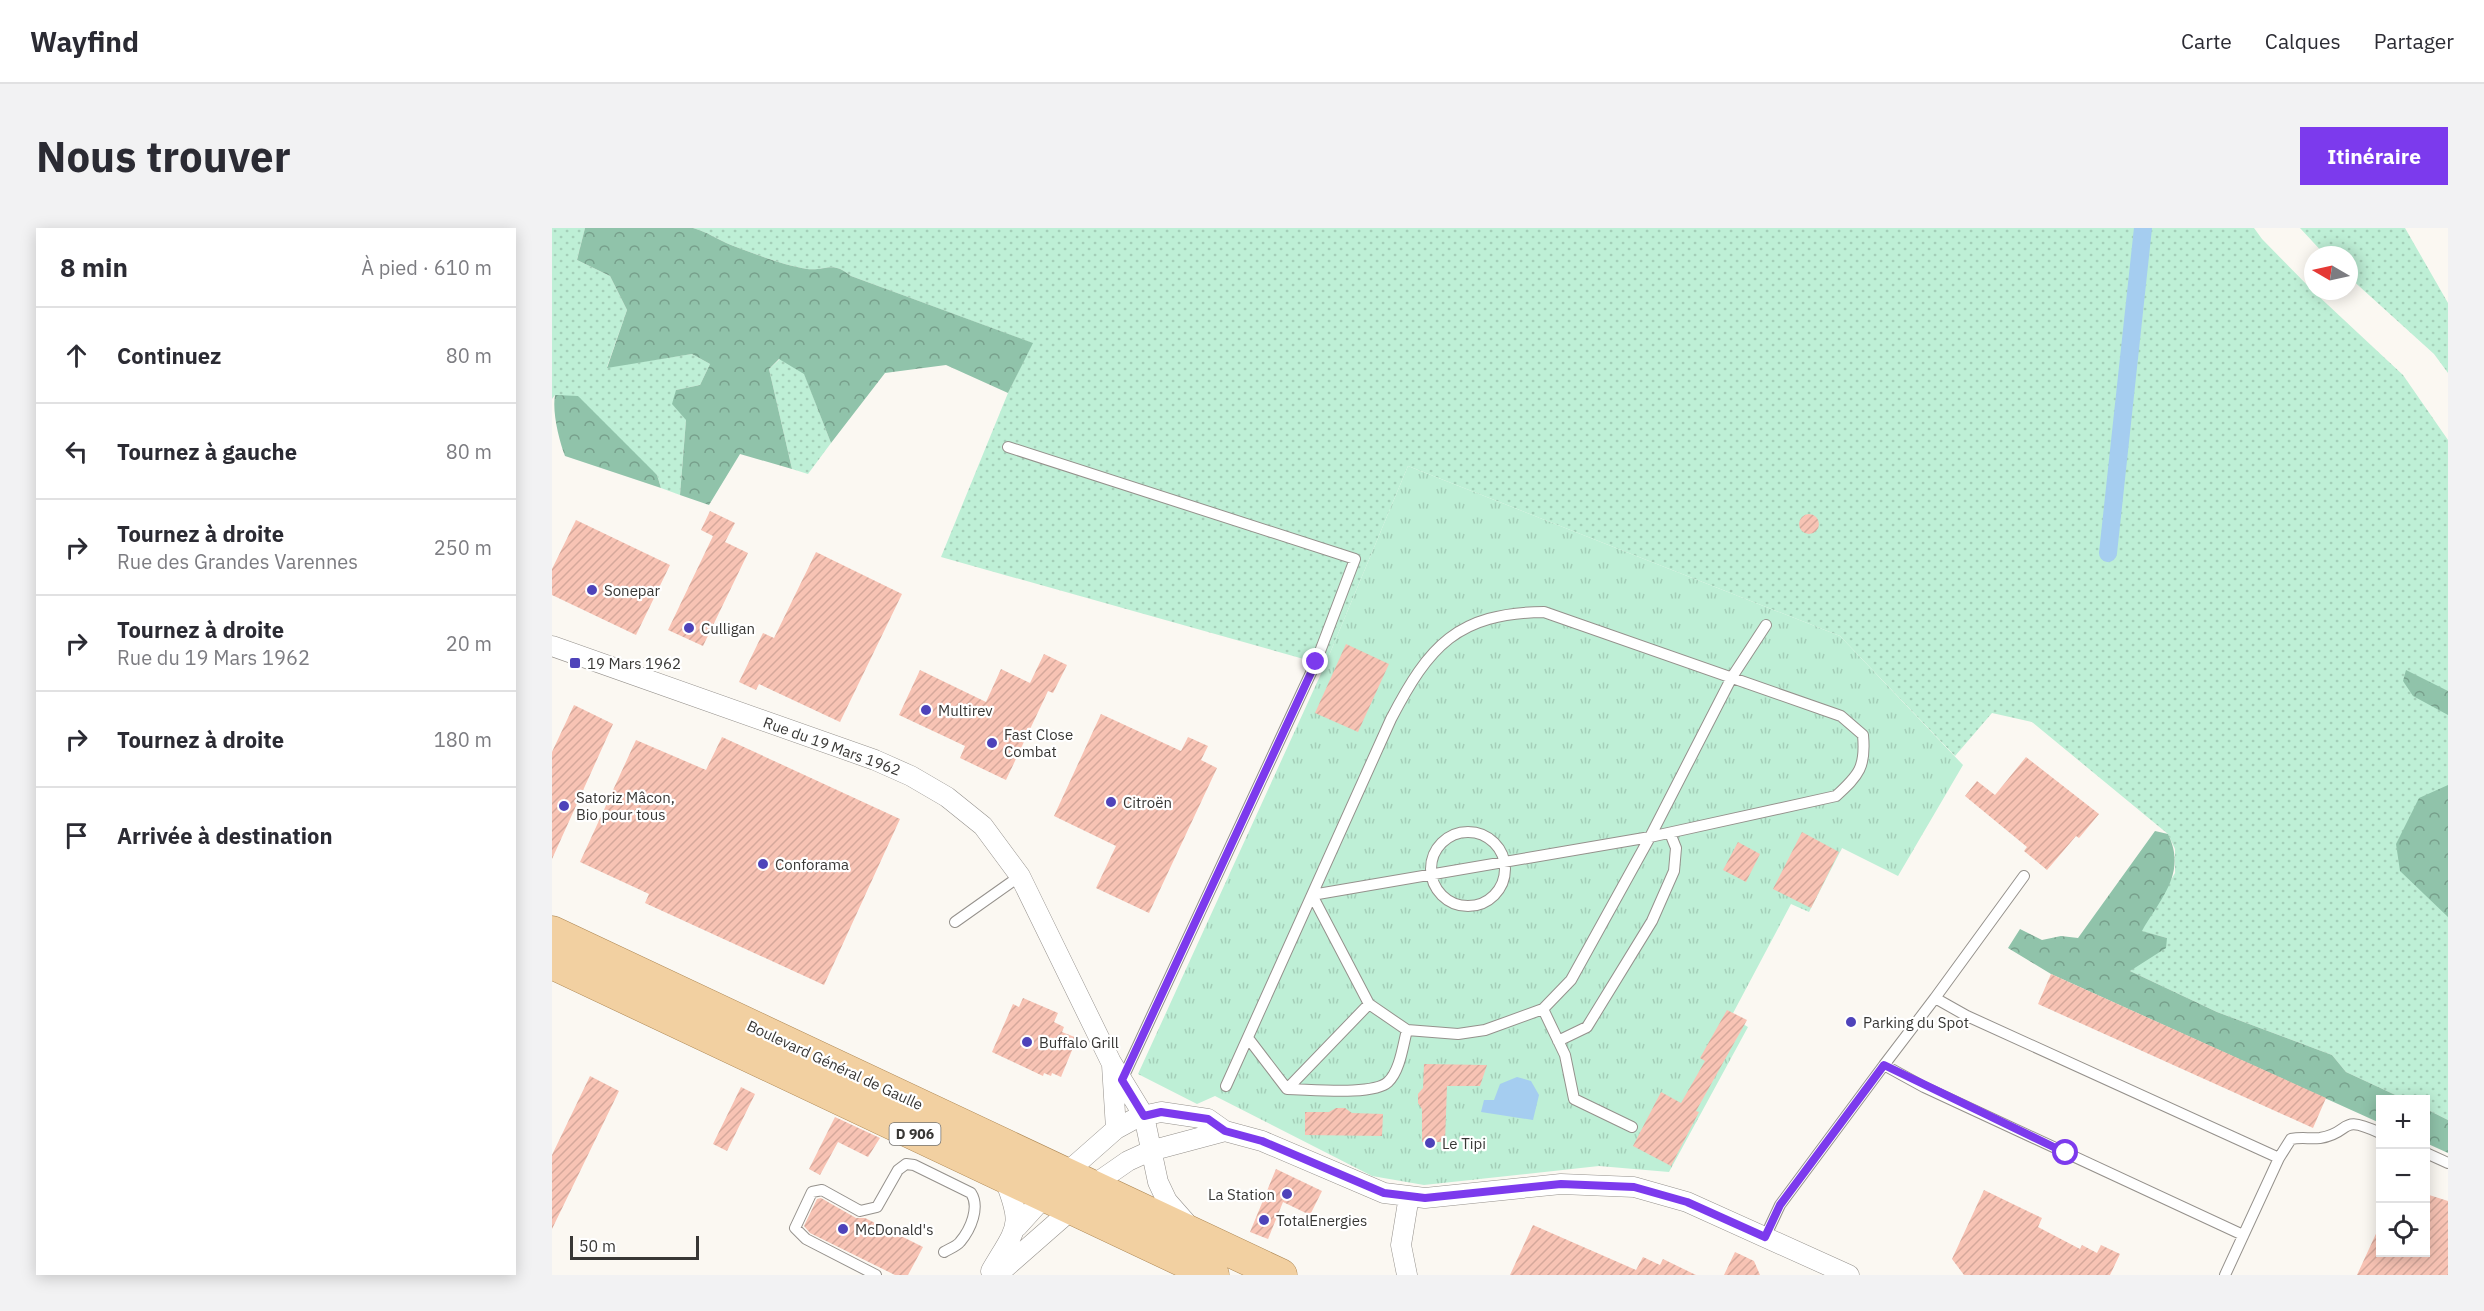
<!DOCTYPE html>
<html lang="fr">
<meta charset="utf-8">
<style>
body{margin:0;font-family:"IBM Plex Sans",sans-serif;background:#f2f2f3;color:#2b2b33}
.controls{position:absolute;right:18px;bottom:18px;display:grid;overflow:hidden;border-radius:0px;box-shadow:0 3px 15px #0003}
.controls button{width:54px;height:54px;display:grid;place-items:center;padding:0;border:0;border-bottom:2px solid #e1e1e2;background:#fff;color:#2b2b33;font:30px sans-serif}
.compass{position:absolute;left:1752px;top:18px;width:54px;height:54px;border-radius:50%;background:#fff;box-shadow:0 3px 15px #0003;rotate:279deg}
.scale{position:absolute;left:18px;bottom:15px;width:129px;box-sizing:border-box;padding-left:6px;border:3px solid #383735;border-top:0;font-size:16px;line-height:21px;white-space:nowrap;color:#383735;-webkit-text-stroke:4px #fff;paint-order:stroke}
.stop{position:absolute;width:18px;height:18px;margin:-14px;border:4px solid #7c3aed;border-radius:50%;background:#fff}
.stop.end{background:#7c3aed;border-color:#fff;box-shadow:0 2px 6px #0008}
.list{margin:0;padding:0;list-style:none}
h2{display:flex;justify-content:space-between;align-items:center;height:78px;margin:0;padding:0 24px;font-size:26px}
h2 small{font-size:20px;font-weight:400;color:#7c7c81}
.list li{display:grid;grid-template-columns:39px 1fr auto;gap:18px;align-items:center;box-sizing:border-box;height:96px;padding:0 24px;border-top:2px solid #e1e1e2}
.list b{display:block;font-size:22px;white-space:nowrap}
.list p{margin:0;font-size:20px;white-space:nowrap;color:#7c7c81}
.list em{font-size:20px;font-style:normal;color:#7c7c81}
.icon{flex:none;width:33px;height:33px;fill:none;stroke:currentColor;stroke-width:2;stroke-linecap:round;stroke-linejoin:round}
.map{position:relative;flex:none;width:1896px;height:1047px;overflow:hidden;border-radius:0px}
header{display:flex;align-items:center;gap:36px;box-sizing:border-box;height:84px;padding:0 30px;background:#fff;border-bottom:2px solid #e1e1e2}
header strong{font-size:28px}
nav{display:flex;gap:33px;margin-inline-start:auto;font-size:21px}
.intro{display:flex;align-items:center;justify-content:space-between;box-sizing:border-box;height:144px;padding:0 36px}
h1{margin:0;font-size:42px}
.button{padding:15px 27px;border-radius:0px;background:#7c3aed;color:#fff;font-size:21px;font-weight:700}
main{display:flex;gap:36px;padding:0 36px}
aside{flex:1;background:#fff;border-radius:0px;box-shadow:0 3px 15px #0003}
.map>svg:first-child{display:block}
.grass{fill:url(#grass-dots)}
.forest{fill:url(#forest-crowns)}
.park{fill:url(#park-tufts)}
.water{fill:#a5cdf0}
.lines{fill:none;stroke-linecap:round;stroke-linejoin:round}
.canal{stroke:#a5cdf0;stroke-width:18}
.building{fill:url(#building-hatch)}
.service-casing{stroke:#95918c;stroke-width:12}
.minor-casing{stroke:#95918c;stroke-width:21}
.primary-casing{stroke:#ac8653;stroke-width:33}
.service{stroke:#fff;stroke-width:10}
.minor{stroke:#fff;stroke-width:20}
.primary{stroke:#f2d0a1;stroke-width:32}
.route{stroke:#7c3aed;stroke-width:8}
.poi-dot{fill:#4e43ba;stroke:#fff;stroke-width:2}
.labels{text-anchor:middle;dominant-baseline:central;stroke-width:4.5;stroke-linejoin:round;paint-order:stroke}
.shield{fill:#fff;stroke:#747372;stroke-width:1.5}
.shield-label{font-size:14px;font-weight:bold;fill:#383735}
.poi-label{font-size:15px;fill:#383735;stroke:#fff;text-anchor:start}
.street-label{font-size:15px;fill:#383735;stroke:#fff}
</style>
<header>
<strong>Wayfind</strong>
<nav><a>Carte</a><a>Calques</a><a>Partager</a></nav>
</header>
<div class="intro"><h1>Nous trouver</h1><a class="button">Itinéraire</a></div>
<main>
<aside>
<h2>8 min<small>À pied · 610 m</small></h2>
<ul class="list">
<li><svg class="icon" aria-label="ahead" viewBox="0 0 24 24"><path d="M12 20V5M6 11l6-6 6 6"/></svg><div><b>Continuez</b></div><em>80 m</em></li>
<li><svg class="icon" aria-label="left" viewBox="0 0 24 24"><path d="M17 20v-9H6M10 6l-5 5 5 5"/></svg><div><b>Tournez à gauche</b></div><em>80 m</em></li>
<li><svg class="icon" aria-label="right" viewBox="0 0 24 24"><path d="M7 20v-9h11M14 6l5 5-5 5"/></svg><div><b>Tournez à droite</b><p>Rue des Grandes Varennes</p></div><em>250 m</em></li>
<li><svg class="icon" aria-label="right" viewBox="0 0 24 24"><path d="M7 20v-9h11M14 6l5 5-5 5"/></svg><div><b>Tournez à droite</b><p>Rue du 19 Mars 1962</p></div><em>20 m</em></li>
<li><svg class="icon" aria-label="right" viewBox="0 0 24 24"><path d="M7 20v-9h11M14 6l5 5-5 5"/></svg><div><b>Tournez à droite</b></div><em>180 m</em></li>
<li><svg class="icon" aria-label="arrive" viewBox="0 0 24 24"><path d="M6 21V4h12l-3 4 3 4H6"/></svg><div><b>Arrivée à destination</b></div></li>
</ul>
</aside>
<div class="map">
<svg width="1896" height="1047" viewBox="0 0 1896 1047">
<defs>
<pattern id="grass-dots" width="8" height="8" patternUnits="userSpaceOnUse" patternTransform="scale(1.5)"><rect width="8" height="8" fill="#beefd6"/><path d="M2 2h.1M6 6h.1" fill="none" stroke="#a4ceb8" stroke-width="1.8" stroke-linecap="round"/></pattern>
<pattern id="forest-crowns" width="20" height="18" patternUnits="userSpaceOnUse" patternTransform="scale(1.5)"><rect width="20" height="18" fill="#90c3aa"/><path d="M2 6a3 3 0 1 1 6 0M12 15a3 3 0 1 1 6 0" fill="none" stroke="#779f8b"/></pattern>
<pattern id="park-tufts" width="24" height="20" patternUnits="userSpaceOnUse" patternTransform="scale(1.5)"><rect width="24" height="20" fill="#beefd6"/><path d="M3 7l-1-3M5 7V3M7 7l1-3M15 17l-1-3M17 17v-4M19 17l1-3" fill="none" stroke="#a4ceb8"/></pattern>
<pattern id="building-hatch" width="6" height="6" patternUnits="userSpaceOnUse" patternTransform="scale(1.5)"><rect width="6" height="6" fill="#f8c3b4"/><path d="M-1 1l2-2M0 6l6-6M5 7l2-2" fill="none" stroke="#d5a89b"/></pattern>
</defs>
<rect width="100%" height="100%" fill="#fbf8f2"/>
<path class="grass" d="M0 0H33L25 32 58 48 75 82 55 139 140 126 158 136 148 157 124 162 134 192 128 267 109 260 105 247 3 167 0 171Z
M141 0H1702L1710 11 1761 63 1851 147 1896 212V892L1874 881V872L1852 871 1794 844 1780 827 1665 784 1578 743 1615 710 1589 703 1623 645V621L1616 606 1480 494 1440 485 1403 528 1288 408 856 238 773 437 389 329 456 165 480 115 299 48C280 32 275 43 255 41 231 37 203 26 179 17 166 12 156 4 141 0Z
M1748 0H1853L1896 75V145L1882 126 1797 49V27H1773Z
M228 131 252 145 279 215 256 246 240 241 217 141Z"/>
<path class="forest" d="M33 0H141C156 4 166 12 179 17 203 26 231 37 255 41 275 43 280 32 299 48L481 115 456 165 394 137 333 145 279 215 252 146 227 131 217 141 240 241 188 226 157 277 128 267 134 192 120 176 124 162 148 157 158 136 140 126 55 140 75 82 58 48 25 32Z
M3 167 26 168 105 247 109 260 13 228C7 212 0 184 3 167Z
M1854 442 1896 463V487L1861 468 1851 453Z
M1896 557V689L1848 643 1844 616 1867 570Z
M1603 603 1616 606C1635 645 1609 670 1590 703L1615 710 1614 720 1578 743 1665 784 1780 827 1794 844 1852 871 1828 872V895L1499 746 1456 720 1468 701 1490 712 1509 708 1526 710Z
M1874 881 1896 892V925L1874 915Z"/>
<path class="park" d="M856 238 1288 408 1411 537 1346 648 1290 620 1257 684 1239 676 1179 789 1196 799 1117 944 1047 938 872 957 820 948 663 868 645 876 586 846 773 437Z"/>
<path class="water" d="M965 849 979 853 987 867 981 892 929 884 932 872H942L948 856Z"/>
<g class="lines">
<path class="canal" d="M1556 325 1591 0"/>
</g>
<path class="building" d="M158 283 183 295 173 314 196 325 151 418 116 402 161 308 149 302Z
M1247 296a10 10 0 1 1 20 0a10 10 0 1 1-20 0Z
M24 292 118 337 84 407 0 367V341Z
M264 324 350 366 288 494 207 456 204 462 187 454 211 405 222 410Z
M794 416 837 436 806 504 763 485Z
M492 426 515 437 501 465 496 463 454 552 408 530 413 518 347 487 368 442 434 474 449 441 478 455Z
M22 477 61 496 0 631V524Z
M549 486 629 523 636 509 656 518 649 532 665 540 597 685 544 660 564 618 502 588Z
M170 509 348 591 272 757 93 675 97 666 28 634 84 512 154 542Z
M1474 529 1547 586 1527 610 1524 608 1495 642 1472 623 1475 619 1413 568 1425 553 1443 567Z
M1250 604 1287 624 1259 680 1221 661Z
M1186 614 1208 626 1194 654 1171 642Z
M1499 746 1774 870 1761 900 1486 776Z
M471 770 506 785 502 794 512 799 510 804 525 810 509 849 500 845 499 848 492 845 491 848 440 824 461 776 467 779Z
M1175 782 1195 792 1144 883 1147 884 1119 938 1081 918 1109 864 1129 875 1153 833 1148 830Z
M872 836 935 837 928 858H895L893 914H870V881L866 875V866L871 860Z
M38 848 67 863 0 1001V927Z
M189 859 203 866 175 923 161 916Z
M784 880H793L800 885 831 886 830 908 753 907V884H777Z
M283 889 328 910 316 929 286 914 268 947 257 941Z
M724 941 770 963 758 987 731 974 716 1011 698 1004Z
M1432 962 1490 990 1486 999 1528 1021 1530 1017 1545 1025 1549 1017 1568 1026 1558 1047H1412L1400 1031Z
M1874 966 1896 973V1047H1805L1828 997V1024H1874Z
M269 970 304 990H313L371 1019 356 1047H343L258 1005 252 998 265 971Z
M981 997 1084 1042 1091 1029 1108 1037 1111 1031 1144 1047H958Z
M1183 1024 1202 1033 1208 1047H1172Z"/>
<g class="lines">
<defs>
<path id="service" d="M456 219 803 331 764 434 570 852
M879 641a37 37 0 1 1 74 0a37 37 0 1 1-74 0Z
M1472 648 1383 770 1415 788 1727 930 1673 1047
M403 694 468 648
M1383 770 1332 837 1372 859 1691 1007
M817 776 760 667 1098 609 1180 449 1214 397
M991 781 1013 827 1022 871 1080 899
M1006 813 1035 799 1100 693 1122 643 1124 620 1118 605
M674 858 839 491C877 418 905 385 992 384L1289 488 1311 507C1314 539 1307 547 1284 568L1098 609 1019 752 991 781 933 802 906 806 855 802 817 776 735 861 696 810
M735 861C757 861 821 868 836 854 848 843 851 817 855 802
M1874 925 1896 935
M1727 930 1739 911C1749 909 1758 911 1768 910 1801 905 1785 885 1828 905
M1213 1009 1228 977 1332 837
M324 1047 254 1011 243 1000 260 964 270 962 308 983 325 979 346 942 354 936 362 937 419 965C428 979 419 1001 408 1014 405 1018 397 1021 392 1024"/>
<path id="minor" d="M0 418 323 532 359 548 395 569 431 598 468 648 559 834 592 888 606 954 615 973 637 998
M560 837 564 901
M465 999 513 946 564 901 586 889 609 884 656 891 673 903 710 913 832 965 873 970 1009 956 1082 959 1135 974 1297 1047
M439 1043C466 997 472 999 451 947
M445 1047 519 982 540 958 576 933 598 923 673 903
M855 1047 849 1017 857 968"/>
<path id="primary" d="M0 704 729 1047
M0 735 661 1047"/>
</defs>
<use href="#service" class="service-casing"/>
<use href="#minor" class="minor-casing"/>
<use href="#primary" class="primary-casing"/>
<use href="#service" class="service"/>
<use href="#minor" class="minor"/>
<use href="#primary" class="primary"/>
</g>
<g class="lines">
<path class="route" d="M764 434 570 852 592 888 609 884 656 891 673 903 710 913 832 965 873 970 1009 956 1082 959 1135 974 1213 1009 1228 977 1332 837 1514 925"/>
</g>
<g class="poi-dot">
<circle cx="40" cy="362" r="6"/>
<circle cx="137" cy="400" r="6"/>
<rect x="17" y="429" width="12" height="12" rx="3"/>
<circle cx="374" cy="482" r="6"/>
<circle cx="440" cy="515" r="6"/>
<circle cx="559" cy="574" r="6"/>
<circle cx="12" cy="578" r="6"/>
<circle cx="211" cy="636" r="6"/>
<circle cx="1299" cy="794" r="6"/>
<circle cx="475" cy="814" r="6"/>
<circle cx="878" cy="915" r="6"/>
<circle cx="735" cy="966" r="6"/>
<circle cx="712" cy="992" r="6"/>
<circle cx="291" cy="1001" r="6"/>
</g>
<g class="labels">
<rect class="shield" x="337.5" y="895" width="51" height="22" rx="4.5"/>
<g class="shield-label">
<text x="363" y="906">D 906</text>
</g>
<g class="poi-label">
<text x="52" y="362">Sonepar</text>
<text x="149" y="400">Culligan</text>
<text x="35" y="435">19 Mars 1962</text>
<text x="386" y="482">Multirev</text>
<text x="452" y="506">Fast Close<tspan x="452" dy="17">Combat</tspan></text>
<text x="24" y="569">Satoriz Mâcon,<tspan x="24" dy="17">Bio pour tous</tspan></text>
<text x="571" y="574">Citroën</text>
<text x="223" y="636">Conforama</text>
<text x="1311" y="794">Parking du Spot</text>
<text x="487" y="814">Buffalo Grill</text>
<text x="890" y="915">Le Tipi</text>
<text x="723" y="966" text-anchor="end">La Station</text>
<text x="724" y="992">TotalEnergies</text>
<text x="303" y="1001">McDonald's</text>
</g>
<g class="street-label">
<text transform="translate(280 518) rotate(20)">Rue du 19 Mars 1962</text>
<text transform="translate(283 837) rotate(25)">Boulevard Général de Gaulle</text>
</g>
</g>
</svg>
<div class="controls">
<button>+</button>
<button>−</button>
<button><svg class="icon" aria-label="locate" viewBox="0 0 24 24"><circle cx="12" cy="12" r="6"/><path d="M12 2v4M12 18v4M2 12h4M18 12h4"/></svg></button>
</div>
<svg class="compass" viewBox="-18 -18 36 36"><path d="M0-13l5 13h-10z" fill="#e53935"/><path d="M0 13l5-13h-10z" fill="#7c7c81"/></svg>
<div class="scale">50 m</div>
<div class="stop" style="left:1514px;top:925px"></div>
<div class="stop end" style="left:764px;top:434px"></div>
</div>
</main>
